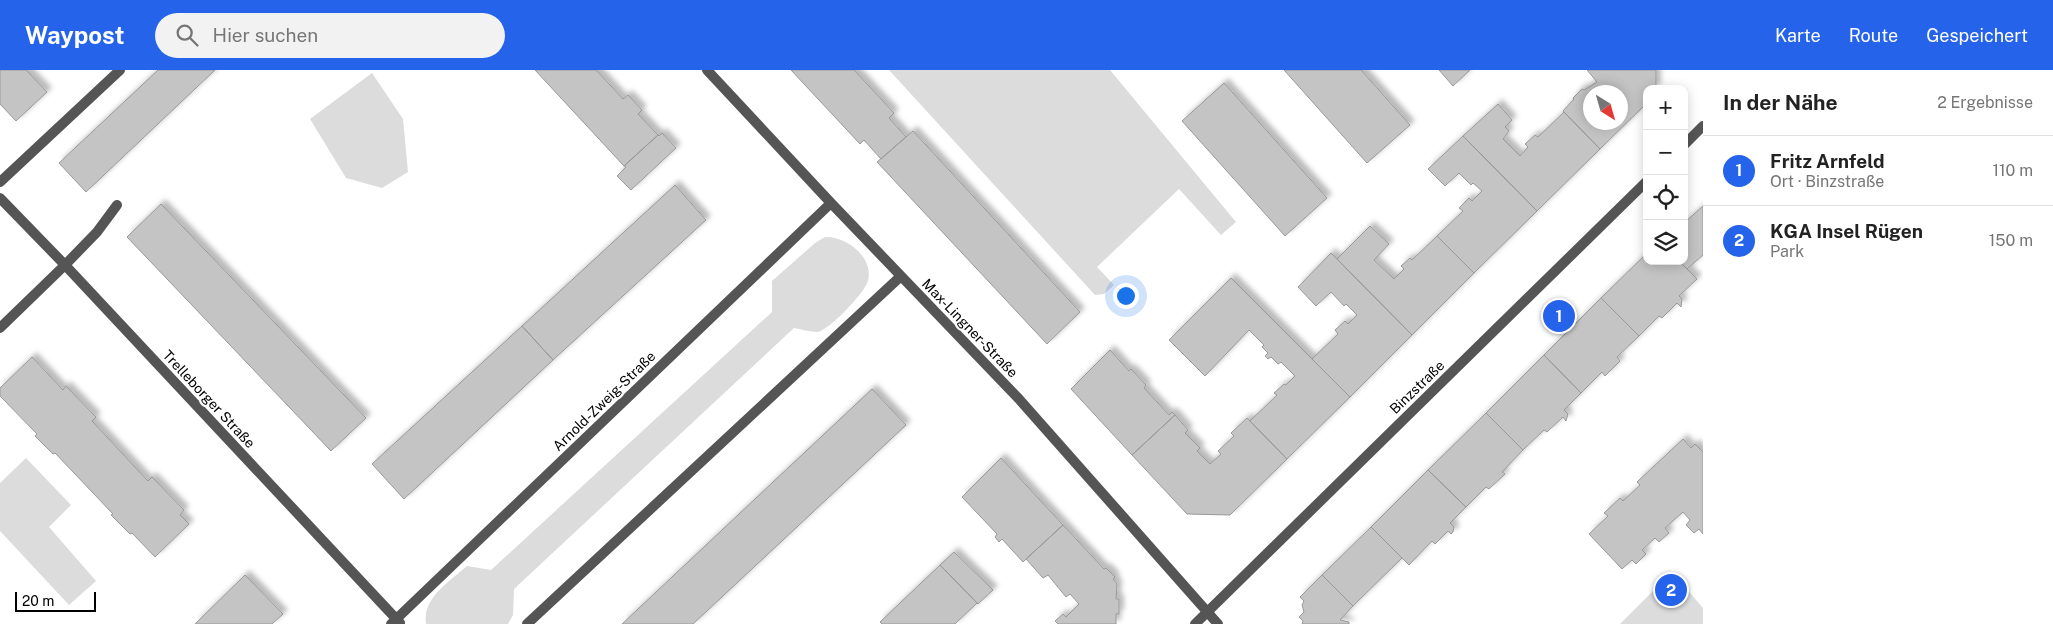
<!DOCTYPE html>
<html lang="de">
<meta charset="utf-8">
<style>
body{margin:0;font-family:"Public Sans",sans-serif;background:#f2f2f2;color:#222}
.controls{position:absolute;right:15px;top:15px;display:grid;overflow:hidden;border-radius:10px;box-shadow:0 2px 12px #0003}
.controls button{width:45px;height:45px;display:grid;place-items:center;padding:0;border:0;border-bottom:1px solid #e0e0e0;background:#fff;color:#222;font:25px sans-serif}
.compass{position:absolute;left:1583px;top:15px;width:45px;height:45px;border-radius:50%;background:#fff;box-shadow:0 2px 12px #0003;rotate:143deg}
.scale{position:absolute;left:15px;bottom:12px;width:81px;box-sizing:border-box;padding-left:5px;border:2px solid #000;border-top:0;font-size:14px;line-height:18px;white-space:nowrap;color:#000;-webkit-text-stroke:4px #fff;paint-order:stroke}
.you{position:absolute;left:1125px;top:225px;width:18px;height:18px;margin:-12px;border:4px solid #fff;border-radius:50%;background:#1a73e8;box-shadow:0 0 0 8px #1a73e833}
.badge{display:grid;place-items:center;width:32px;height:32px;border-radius:50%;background:#2563eb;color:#fff;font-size:16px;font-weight:700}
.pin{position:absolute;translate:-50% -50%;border:2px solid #fff;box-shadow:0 1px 5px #0006}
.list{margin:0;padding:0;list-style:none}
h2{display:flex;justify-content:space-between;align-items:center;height:65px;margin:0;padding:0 20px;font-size:21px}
h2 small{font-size:16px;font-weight:400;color:#767676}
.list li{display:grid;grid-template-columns:32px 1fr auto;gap:15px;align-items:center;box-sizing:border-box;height:70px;padding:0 20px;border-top:1px solid #e0e0e0}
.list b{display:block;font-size:19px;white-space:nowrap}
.list p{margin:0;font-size:16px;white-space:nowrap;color:#767676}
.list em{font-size:16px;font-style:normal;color:#767676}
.icon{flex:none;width:28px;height:28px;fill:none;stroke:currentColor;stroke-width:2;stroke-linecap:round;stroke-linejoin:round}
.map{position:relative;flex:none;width:1703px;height:554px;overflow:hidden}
header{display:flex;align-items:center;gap:30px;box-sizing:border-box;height:70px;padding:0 25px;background:#2563eb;color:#fff}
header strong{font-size:24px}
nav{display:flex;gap:28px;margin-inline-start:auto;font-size:18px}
.search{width:350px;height:45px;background:#f2f2f2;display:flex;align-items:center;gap:12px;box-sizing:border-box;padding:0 18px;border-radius:28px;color:#767676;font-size:19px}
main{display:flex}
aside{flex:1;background:#fff}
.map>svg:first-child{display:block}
.green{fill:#dcdcdc}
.building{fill:#c4c4c4;stroke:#999;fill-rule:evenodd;filter:url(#shadow)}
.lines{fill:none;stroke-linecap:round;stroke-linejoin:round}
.service{stroke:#555;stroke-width:10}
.minor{stroke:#555;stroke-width:10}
.labels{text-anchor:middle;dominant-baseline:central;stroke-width:4.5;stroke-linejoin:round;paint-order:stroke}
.street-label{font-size:14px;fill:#000;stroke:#fff}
</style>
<header>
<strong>Waypost</strong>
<div class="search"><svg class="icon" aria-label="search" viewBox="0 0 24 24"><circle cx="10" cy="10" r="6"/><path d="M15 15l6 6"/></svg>Hier suchen</div>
<nav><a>Karte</a><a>Route</a><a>Gespeichert</a></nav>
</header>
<main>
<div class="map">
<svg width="1703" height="554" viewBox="0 0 1703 554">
<defs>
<filter id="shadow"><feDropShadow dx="4.5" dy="-4.5" stdDeviation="2.5" flood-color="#0004"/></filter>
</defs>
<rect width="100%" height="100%" fill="#fff"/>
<path class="green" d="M889 0H1110L1236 152 1221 165 1179 119 1097 197 1114 215 1104 224 1095 225Z
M372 3 403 49 408 102 382 118 346 108 310 49Z
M825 167C846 166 874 187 868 211 865 222 829 261 817 262 810 262 801 259 794 258L514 519 513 545 508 554H426C422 528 449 512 467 496L491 500 772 242V211L815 173Z
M26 388 71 435 49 457 96 511 69 535 0 461V413Z
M1672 502 1703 538V554H1620Z"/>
<path class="building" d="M0 0H26L47 22 16 51 0 34Z
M158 0H215L86 122 59 93Z
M535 0H596L623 29 628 25 642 40 638 44 658 65 624 96Z
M791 0H854L894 43 889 48 906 67 881 89 864 70 860 74Z
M1284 0H1361L1410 55 1367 93Z
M1439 0H1470L1453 16Z
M1587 0H1656V19H1647V33L1600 79 1563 41 1574 29 1573 28 1582 19 1584 20 1597 12ZM1590 22H1620V52H1590Z
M1224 13 1327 128 1285 166 1182 51Z
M1498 34 1512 50 1505 57 1509 61 1503 69 1520 86 1528 77 1525 74 1535 65 1538 67 1564 42 1600 79 1537 141 1463 66Z
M913 61 1080 242 1047 274 877 92Z
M662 63 676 78 631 120 617 106 626 97 624 96 658 65 659 66Z
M1463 66 1537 141 1474 203 1437 166 1463 141 1459 138 1469 128 1472 131 1482 121 1473 113 1471 115 1459 103 1445 116 1428 99Z
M675 115 706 150 553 290 522 256Z
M161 134 366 348 331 381 127 167Z
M1703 136V185L1687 199 1679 191H1684V153Z
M1370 156 1389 174 1374 190 1394 209 1404 199 1401 196 1410 188 1412 190 1437 166 1474 203 1412 265 1337 189Z
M1331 183 1412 265 1350 327 1312 289 1338 264 1335 260 1345 251 1348 254 1357 245 1346 234 1344 236 1331 222 1316 236 1298 217Z
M1647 183V191H1679L1697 209 1679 226 1682 229 1681 237 1677 233 1662 248 1659 246 1639 266 1601 228Z
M1231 208 1350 327 1287 389 1250 351 1277 325 1274 323 1284 314 1286 315 1295 306 1281 292 1278 294 1271 287 1268 289 1265 286 1268 283 1262 277 1264 275 1249 260 1205 306 1169 270Z
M1601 228 1639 266 1617 287 1620 291 1605 306 1602 302 1581 323 1544 285Z
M522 256 553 290 404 429 372 394Z
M1110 280 1129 301 1131 299 1146 315 1144 318 1169 345 1172 342 1175 345 1132 385 1071 319Z
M1544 285 1581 323 1564 340 1568 344 1566 351 1563 347 1547 362 1544 360 1523 380 1486 343Z
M32 287 63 320 66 316 96 347 92 351 148 411 152 407 184 440 180 445 189 454 155 487 132 463 130 464 111 445 113 444 55 383 53 384 35 366 37 364 0 326V318Z
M872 319 906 355 858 400 693 554H622Z
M1486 343 1523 380 1502 402 1505 404 1489 419 1486 417 1466 437 1428 400Z
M1175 345 1188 360 1185 363 1200 378 1197 381 1210 394 1221 384 1218 381 1234 366 1231 363 1247 348 1287 389 1230 445 1187 444 1132 385Z
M1683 369 1691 378 1695 374 1703 382V464L1699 459 1694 463 1686 455 1690 450 1683 442 1665 458 1669 463 1659 472 1655 468 1642 480 1646 484 1636 494 1632 490 1622 499 1589 464 1608 446 1604 443 1620 428 1623 431 1640 415 1637 412Z
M1001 388 1063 455 1023 492 1002 469 999 472 995 467 997 464 962 427Z
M1428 400 1466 437 1450 453 1454 457 1453 462 1451 464 1448 461 1435 474 1432 471 1409 495 1371 457Z
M1063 455 1104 499 1106 498 1115 507 1113 509 1117 514 1116 529H1119V544H1116V554H1058L1055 551 1063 544 1066 547 1079 534 1070 524 1066 527 1048 505 1043 508 1026 489Z
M1371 457 1402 488 1353 536 1322 505Z
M954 482 993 520 978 534 940 495Z
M940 495 977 533 955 554H882L880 552Z
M245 505 283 544 272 554H195Z
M1322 505 1353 536 1340 550 1349 552V554H1302L1303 551 1299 547 1304 542 1302 535 1304 531 1300 527Z"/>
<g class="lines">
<path class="service" d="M0 112 120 0
M65 195 97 162 117 135"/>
<path class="minor" d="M707 0 831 133 1019 329 1218 554
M1684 75 1703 56
M0 128 65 195 400 553
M0 258 65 195
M391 554 831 133
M527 554 901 206
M1195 554 1647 111"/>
</g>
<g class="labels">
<g class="street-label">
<text transform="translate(970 258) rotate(46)">Max-Lingner-Straße</text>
<text transform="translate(1417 317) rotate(-44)">Binzstraße</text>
<text transform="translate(209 329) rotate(47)">Trelleborger Straße</text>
<text transform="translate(604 331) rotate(-44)">Arnold-Zweig-Straße</text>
</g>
</g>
</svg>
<div class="controls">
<button>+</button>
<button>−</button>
<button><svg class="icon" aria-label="locate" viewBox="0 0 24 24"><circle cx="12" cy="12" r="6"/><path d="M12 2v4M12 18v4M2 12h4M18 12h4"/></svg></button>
<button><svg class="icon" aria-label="layers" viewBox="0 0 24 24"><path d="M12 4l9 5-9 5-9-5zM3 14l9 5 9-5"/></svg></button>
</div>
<svg class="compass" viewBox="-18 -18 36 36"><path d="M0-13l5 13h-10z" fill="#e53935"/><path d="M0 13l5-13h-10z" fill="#767676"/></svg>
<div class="scale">20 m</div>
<div class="you"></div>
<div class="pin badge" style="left:1559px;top:246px">1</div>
<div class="pin badge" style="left:1671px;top:520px">2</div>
</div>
<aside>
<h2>In der Nähe<small>2 Ergebnisse</small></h2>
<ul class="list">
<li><span class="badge">1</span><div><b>Fritz Arnfeld</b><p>Ort · Binzstraße</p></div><em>110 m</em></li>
<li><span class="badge">2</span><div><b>KGA Insel Rügen</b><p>Park</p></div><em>150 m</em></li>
</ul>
</aside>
</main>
